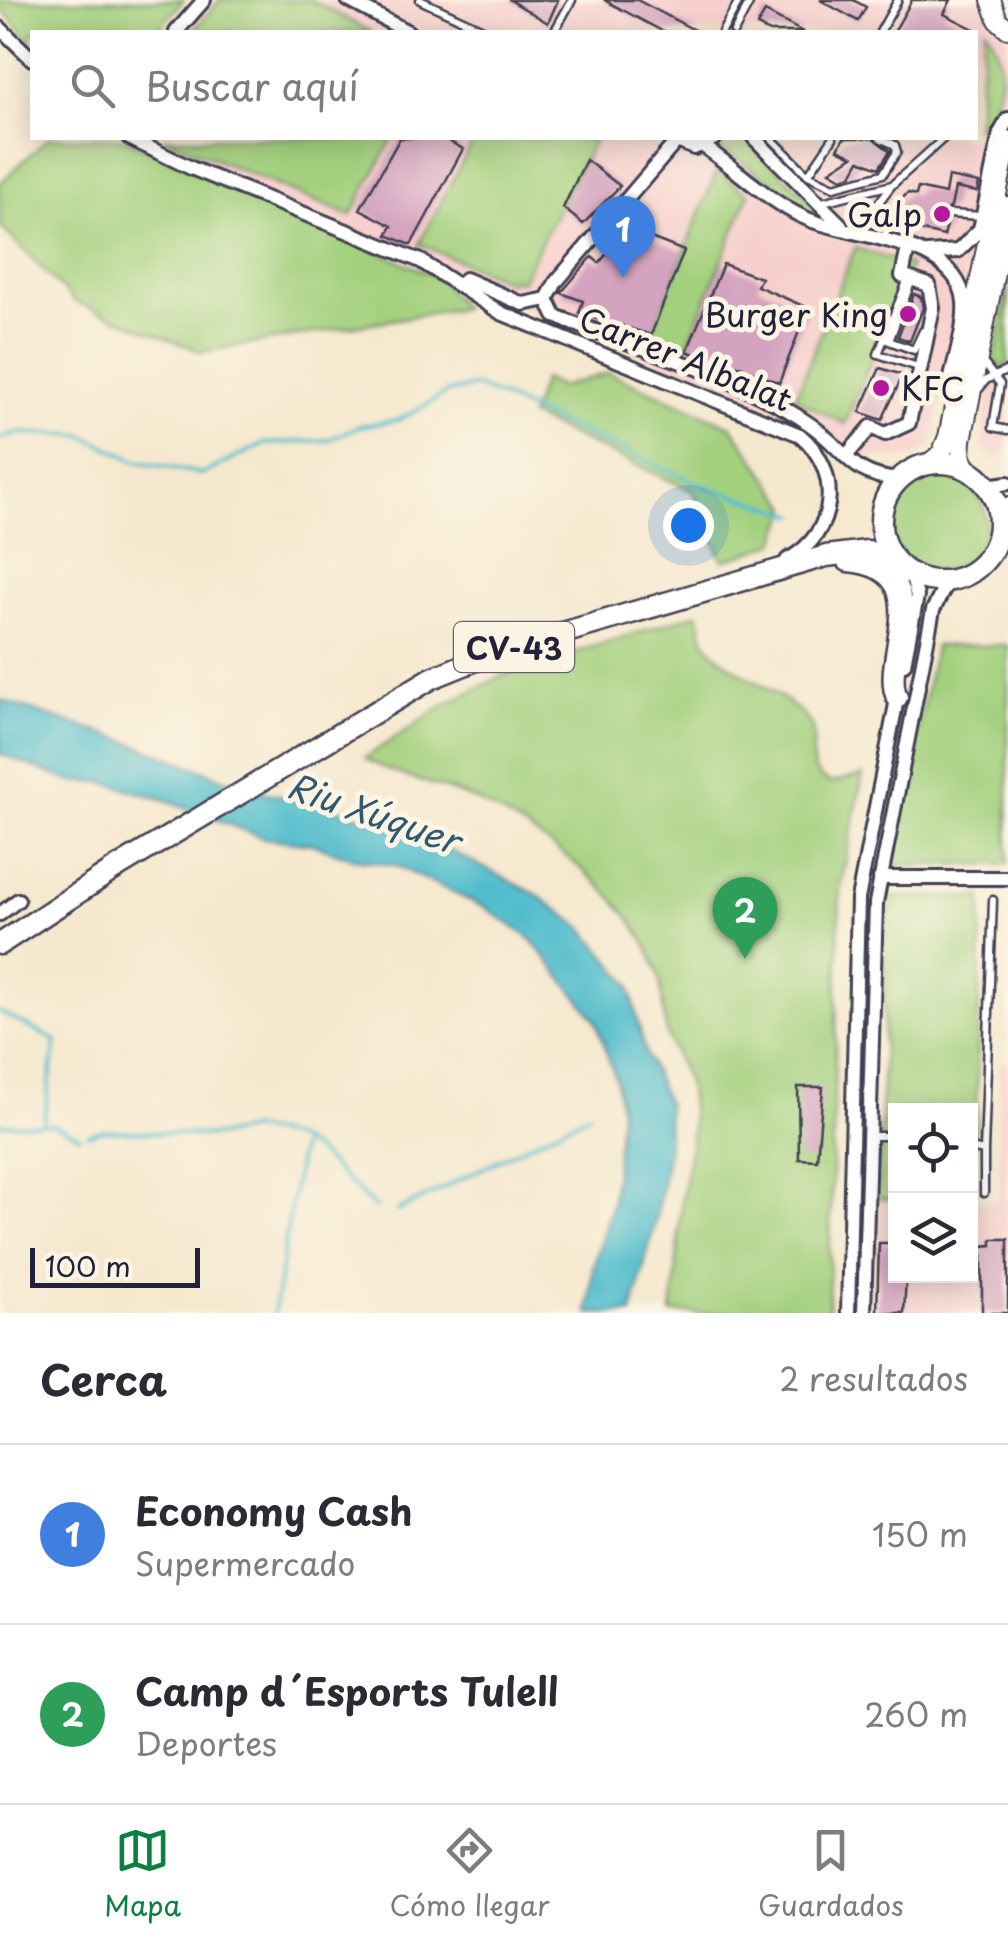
<!DOCTYPE html>
<html lang="es">
<meta charset="utf-8">
<style>
body{margin:0;font-family:"Playpen Sans",sans-serif;background:#f7f7f7;color:#2b2b33}
.controls{position:absolute;right:30px;bottom:30px;display:grid;overflow:hidden;border-radius:0px;box-shadow:0 5px 25px #0003}
.controls button{width:90px;height:90px;display:grid;place-items:center;padding:0;border:0;border-bottom:2px solid #e1e1e2;background:#fff;color:#2b2b33;font:50px sans-serif}
.scale{position:absolute;left:30px;bottom:25px;width:170px;box-sizing:border-box;padding-left:10px;border:5px solid #22223b;border-top:0;font-size:28px;line-height:35px;white-space:nowrap;color:#22223b;-webkit-text-stroke:8px #fcf5e5;paint-order:stroke}
.you{position:absolute;left:688px;top:525px;width:35px;height:35px;margin:-25px;border:8px solid #fff;border-radius:50%;background:#1a73e8;box-shadow:0 0 0 15px #1a73e833}
.badge{display:grid;place-items:center;width:65px;height:65px;border-radius:50%;background:#0b8043;color:#fff;font-size:32px;font-weight:700}
.pin{position:absolute;translate:-50% -82px;filter:drop-shadow(0 2px 5px #0008)}
.pin::after{content:'';position:absolute;top:52px;width:35px;height:30px;background:inherit;clip-path:polygon(0 0,100% 0,50% 100%)}
.list{margin:0;padding:0;list-style:none}
h2{display:flex;justify-content:space-between;align-items:center;height:130px;margin:0;padding:0 40px;font-size:42px}
h2 small{font-size:32px;font-weight:400;color:#7c7c81}
.list li{display:grid;grid-template-columns:65px 1fr auto;gap:30px;align-items:center;box-sizing:border-box;height:180px;padding:0 40px;border-top:2px solid #e1e1e2}
.list b{display:block;font-size:38px;white-space:nowrap}
.list p{margin:0;font-size:32px;white-space:nowrap;color:#7c7c81}
.list em{font-size:32px;font-style:normal;color:#7c7c81}
.icon{flex:none;width:55px;height:55px;fill:none;stroke:currentColor;stroke-width:2;stroke-linecap:round;stroke-linejoin:round}
.map{position:relative;flex:none;width:1008px;height:1313px;overflow:hidden}
.search{position:absolute;background:#fff;box-shadow:0 5px 25px #0003;left:30px;right:30px;top:30px;height:110px;display:flex;align-items:center;gap:25px;box-sizing:border-box;padding:0 35px;border-radius:0px;color:#7c7c81;font-size:38px}
.sheet{height:490px;background:#fff}
nav{display:flex;justify-content:space-around;align-items:center;box-sizing:border-box;height:140px;border-top:2px solid #e1e1e2;background:#fff;font-size:28px;color:#7c7c81}
nav a{display:grid;justify-items:center;gap:5px}
nav .on{color:#0b8043}
.map>svg:first-child{display:block}
.built{fill:#f7d0cd}
.green{fill:#a3d07d;stroke:#62795c;stroke-width:2.5}
.water{fill:#51bdcc;stroke:#3a7084;stroke-width:2.5}
.lines{fill:none;stroke-linecap:round;stroke-linejoin:round}
.stream{stroke:#51bdcc;stroke-width:4}
.building{fill:#d4a3bf}
.service-casing{stroke:#424051;stroke-width:11}
.minor-casing{stroke:#424051;stroke-width:18}
.secondary-casing{stroke:#424051;stroke-width:22}
.primary-casing{stroke:#424051;stroke-width:25}
.service{stroke:#fff;stroke-width:6}
.minor{stroke:#fff;stroke-width:12}
.secondary{stroke:#fff;stroke-width:18}
.primary{stroke:#fff;stroke-width:20}
.poi-dot{fill:#b5179e;stroke:#fcf5e5;stroke-width:4}
.labels{text-anchor:middle;dominant-baseline:central;stroke-width:10;stroke-linejoin:round;paint-order:stroke}
.shield{fill:#fcf5e5;stroke:#63616e;stroke-width:2.5}
.shield-label{font-size:30px;font-weight:bold;fill:#22223b}
.poi-label{font-size:32px;fill:#22223b;stroke:#fcf5e5;text-anchor:end}
.street-label{font-size:32px;fill:#22223b;stroke:#fcf5e5}
.water-label{font-size:35px;font-style:italic;fill:#32586e;stroke:#fcf5e5}
</style>
<div class="map">
<svg width="1008" height="1313" viewBox="0 0 1008 1313">
<rect width="100%" height="100%" fill="#fcf5e5"/>
<filter id="ink" filterUnits="userSpaceOnUse"><feTurbulence type="fractalNoise" baseFrequency=".01" numOctaves="2"/><feDisplacementMap in="SourceGraphic" scale="20" xChannelSelector="R" yChannelSelector="G"/><feConvolveMatrix kernelMatrix="1 2 1 2 8 2 1 2 1" color-interpolation-filters="sRGB"/></filter>
<filter id="wash" filterUnits="userSpaceOnUse"><feTurbulence type="fractalNoise" baseFrequency=".0048" numOctaves="4" result="noise"/><feDisplacementMap in="SourceGraphic" scale="40" xChannelSelector="R" yChannelSelector="G"/><feGaussianBlur stdDeviation="2.25" result="paint"/><feColorMatrix in="noise" values="0 0 0 0 0 0 0 0 0 0 0 0 0 0 0 0 0 1.4 0 .05"/><feComposite in="paint" operator="in"/></filter>
<g filter="url(#wash)">
<rect width="100%" height="100%" fill="#f5e8ce"/>
<path class="built" d="M208 0H1008V120L995 118 932 445 913 458 834 454 769 407 113 138H976V32H180Z
M993 364 1008 367V448L996 460 980 449Z
M1008 1063V1313H876L879 1199H895L896 1276H970L971 1201 998 1202 1000 1064Z"/>
<path class="green" d="M0 0H184L156 32H32V43L0 7Z
M220 0H311L371 32H192Z
M985 28C1008 57 1006 100 976 127Z
M48 138H122L439 278 462 308 202 352 75 302 0 226V183Z
M164 138H393L351 216Z
M475 138H595L521 281 513 278 510 282 419 244Z
M719 138H745L827 217 823 221 782 199 773 183 715 144Z
M717 171 749 194 684 353 649 338Z
M855 248 910 265 845 424 795 398Z
M1008 282V367L993 364Z
M609 373 731 426 789 507 776 543 723 561 693 491 530 416 543 379 560 387Z
M890 523a48 48 0 1 1 96 0a48 48 0 1 1-96 0Z
M698 613C701 622 702 636 707 644 725 671 790 694 809 722 823 744 797 769 831 783L863 775 840 890 828 1313H671C678 1275 677 1238 682 1200 688 1154 697 1135 688 1087 684 1067 670 1050 666 1030 662 1011 663 988 657 970 633 897 551 840 485 805 446 784 403 781 365 758L446 704 502 676Z
M1008 645V864L891 865 935 646Z
M887 897H982L974 1201 970 1110H896L895 1199H879Z"/>
<path class="water" d="M0 700 121 739 251 789 341 810 423 837 536 894 583 928 629 983 645 1052 667 1104 668 1150 656 1219 632 1313H588L593 1267 612 1203 620 1112 616 1080 595 1019 531 939 488 909 395 865 355 859 313 844 263 838 169 801 103 782H72L0 754Z"/>
<g class="lines">
<path class="stream" d="M0 439 15 433 82 435 136 461 203 474 263 444 328 440 359 426 399 420 448 392 476 386 704 486 797 515
M0 1012 56 1041 43 1124
M0 1124H51L80 1136
M88 1135 103 1130 218 1136 254 1129 293 1138 317 1152 376 1208
M398 1211 589 1114
M274 1313 301 1142"/>
</g>
<g id="blocks">
<path class="building" d="M510 0H558L548 23Z
M604 0H637L698 32H664Z
M820 0H853L866 7 858 21Z
M912 0H951L944 14 980 32H894Z
M765 12 803 32H770L757 26Z
M400 138H443L463 149 411 245 387 235 392 226 360 209Z
M844 138H873L890 151 879 168 860 160 852 175 842 178 830 171 853 156 838 149Z
M586 160 620 186 583 224 563 208Z
M948 177 979 183 977 192 955 188 951 207 942 213 948 221 944 236 914 229 912 218 893 216 896 204 908 193 916 195 918 188 945 194Z
M628 229 684 251 651 335 579 313 583 301 561 293 592 257 599 263Z
M723 264 761 278 757 286 808 308 779 383 726 360 724 367 687 351Z
M914 294 921 297 923 308 910 341 898 337Z
M880 368 903 375 882 420 860 412Z
M798 1087H823L817 1160 799 1159Z
M992 1239H1008V1313H982V1246L992 1245Z
M879 1243H896V1276H906L904 1313H877Z"/>
</g>
</g>
<g filter="url(#ink)">
<use href="#blocks" fill-opacity="0" stroke="#424051" stroke-width="2.5"/>
<g class="lines">
<defs>
<path id="service" d="M420 0 489 32
M554 32 572 0
M722 32 740 0
M734 32 751 0
M880 32 898 0
M771 138 808 175 833 138
M808 175 834 187 883 174 897 152 895 145 880 138
M818 203 892 185
M949 214 982 216
M857 231 892 185 944 138
M884 237 890 224H909
M908 279 878 354 918 367
M912 280 889 341 914 350 923 331
M982 361 1000 384 993 427 1008 430
M979 389 986 380 1008 370
M869 1136H896
M970 1148 984 1151V1193
M984 1151 993 900"/>
<path id="minor" d="M348 0 408 32
M0 28 32 59
M176 32 204 0
M129 138 191 168 423 262
M669 138 694 148 715 138
M754 138 841 225
M703 146C737 169 772 205 810 220 853 237 959 241 964 302 966 325 956 354 951 378
M927 253 958 251 980 229 1000 133 1008 119
M419 260 501 313 800 435C843 471 837 534 787 560
M465 279 523 304 547 299
M547 299 555 316C634 347 743 377 811 425 848 452 849 475 899 480
M547 299 556 282 675 143
M846 456 871 427 885 434 909 423 933 308 929 285 902 276 908 248
M987 486 1008 483
M999 517 1008 504
M904 664 917 596 911 574
M880 878H1008
M0 914 18 900
M848 1313 858 899 898 694
M864 1313 876 903 933 610 948 581"/>
<path id="secondary" d="M991 0 998 20 1008 29
M928 464 941 454 948 437 1008 140
M968 470 961 456 962 440 1008 206"/>
<path id="primary" d="M881 522a59 59 0 1 1 118 0a59 59 0 1 1-118 0Z
M848 561C942 569 879 660 897 697
M0 944 113 870 432 678 491 654 826 556 867 551 895 560"/>
</defs>
<use href="#service" class="service-casing"/>
<use href="#minor" class="minor-casing"/>
<use href="#secondary" class="secondary-casing"/>
<use href="#primary" class="primary-casing"/>
<use href="#service" class="service"/>
<use href="#minor" class="minor"/>
<use href="#secondary" class="secondary"/>
<use href="#primary" class="primary"/>
</g>
</g>
<g class="poi-dot">
<circle cx="942" cy="214" r="10"/>
<circle cx="908" cy="314" r="10"/>
<circle cx="881" cy="388" r="10"/>
</g>
<g class="labels">
<rect class="shield" x="454" y="622" width="120" height="50" rx="8"/>
<g class="shield-label">
<text x="514" y="647">CV-43</text>
</g>
<g class="poi-label">
<text x="922" y="214">Galp</text>
<text x="888" y="314">Burger King</text>
<text x="901" y="388" text-anchor="start">KFC</text>
</g>
<g class="street-label">
<text transform="translate(686 358) rotate(22)">Carrer Albalat</text>
</g>
<g class="water-label">
<text transform="translate(374 812) rotate(19)">Riu Xúquer</text>
</g>
</g>
</svg>
<div class="controls">
<button><svg class="icon" aria-label="locate" viewBox="0 0 24 24"><circle cx="12" cy="12" r="6"/><path d="M12 2v4M12 18v4M2 12h4M18 12h4"/></svg></button>
<button><svg class="icon" aria-label="layers" viewBox="0 0 24 24"><path d="M12 4l9 5-9 5-9-5zM3 14l9 5 9-5"/></svg></button>
</div>
<div class="scale">100 m</div>
<div class="you"></div>
<div class="pin badge" style="left:623px;top:278px;background:#3f7fe0">1</div>
<div class="pin badge" style="left:745px;top:959px;background:#2e9e5b">2</div>
<div class="search"><svg class="icon" aria-label="search" viewBox="0 0 24 24"><circle cx="10" cy="10" r="6"/><path d="M15 15l6 6"/></svg>Buscar aquí</div>
</div>
<section class="sheet">
<h2>Cerca<small>2 resultados</small></h2>
<ul class="list">
<li><span class="badge" style="background:#3f7fe0">1</span><div><b>Economy Cash</b><p>Supermercado</p></div><em>150 m</em></li>
<li><span class="badge" style="background:#2e9e5b">2</span><div><b>Camp d´Esports Tulell</b><p>Deportes</p></div><em>260 m</em></li>
</ul>
</section>
<nav>
<a class="on"><svg class="icon" aria-label="map" viewBox="0 0 24 24"><path d="M3 6l6-2 6 2 6-2v14l-6 2-6-2-6 2zM9 4v14M15 6v14"/></svg>Mapa</a>
<a><svg class="icon" aria-label="directions" viewBox="0 0 24 24"><path d="M12 3l9 9-9 9-9-9zM9 14v-3h6M13 9l2 2-2 2"/></svg>Cómo llegar</a>
<a><svg class="icon" aria-label="saved" viewBox="0 0 24 24"><path d="M7 4h10v16l-5-4-5 4z"/></svg>Guardados</a>
</nav>
